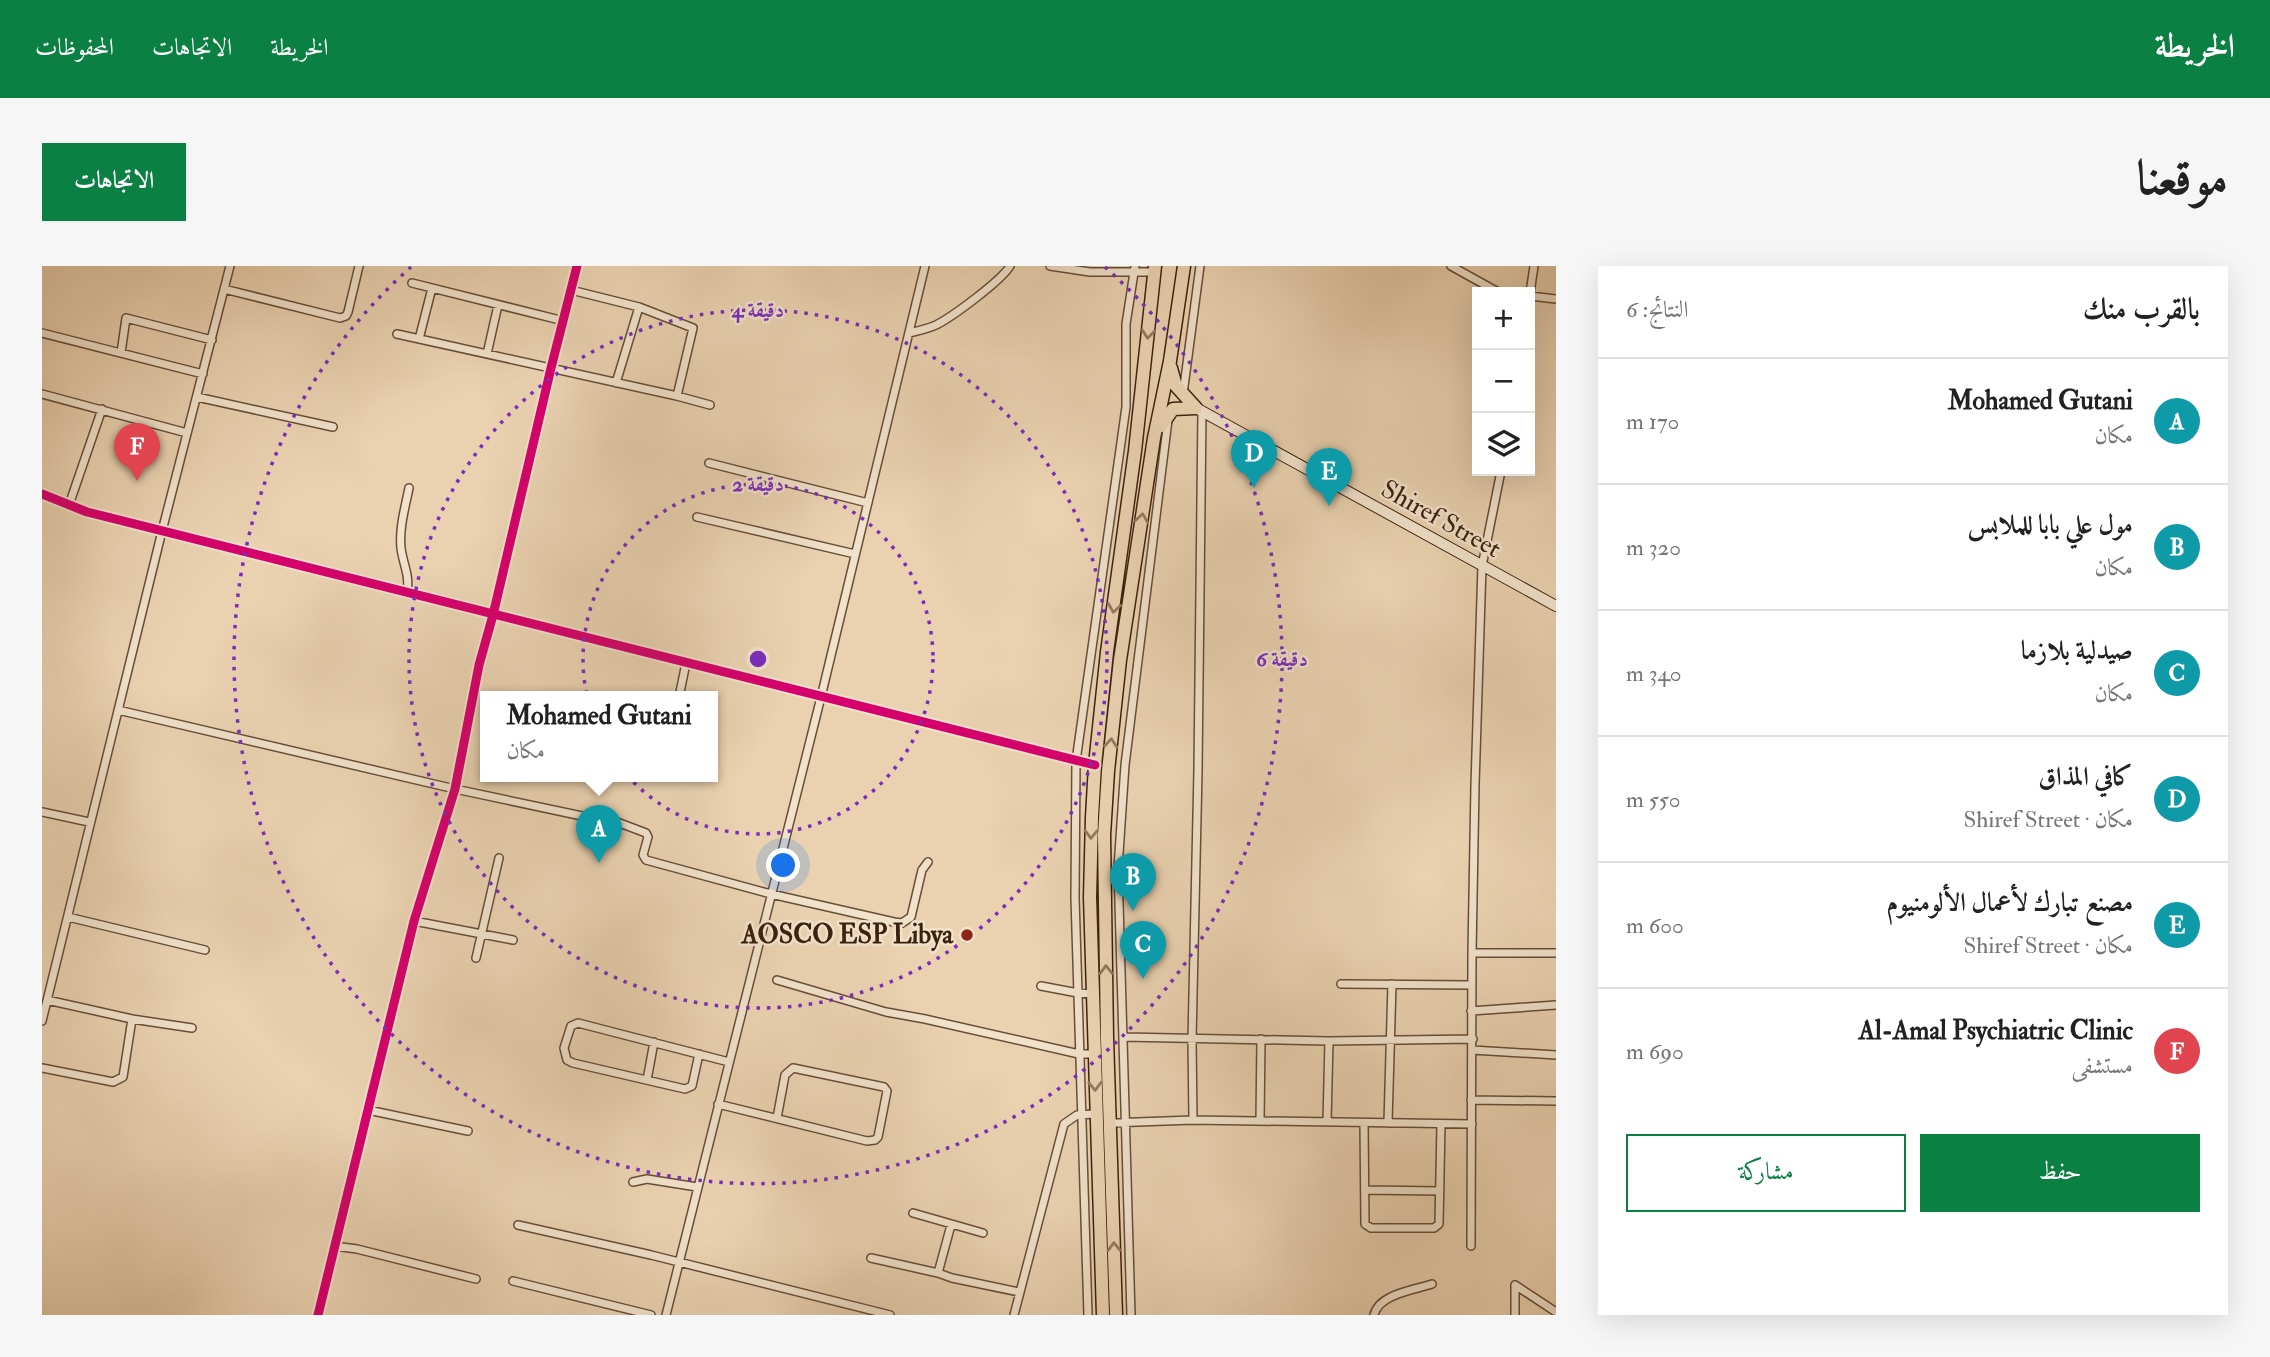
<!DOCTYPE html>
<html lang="ar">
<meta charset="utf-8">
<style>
body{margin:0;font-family:"IM FELL Double Pica",Amiri,serif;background:#f6f6f6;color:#222;direction:rtl}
.controls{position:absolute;right:21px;top:21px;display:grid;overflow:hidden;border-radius:0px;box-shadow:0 7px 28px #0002}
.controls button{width:63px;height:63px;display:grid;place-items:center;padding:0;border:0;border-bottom:2px solid #e0e0e0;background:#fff;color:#222;font:35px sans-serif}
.you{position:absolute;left:742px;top:600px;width:24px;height:24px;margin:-18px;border:5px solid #fff;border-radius:50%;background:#1a73e8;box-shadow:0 0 0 10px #1a73e833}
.badge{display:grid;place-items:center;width:46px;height:46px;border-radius:50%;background:#0b8043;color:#fff;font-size:23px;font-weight:700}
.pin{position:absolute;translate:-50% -58px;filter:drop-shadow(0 2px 4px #0008)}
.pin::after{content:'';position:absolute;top:37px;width:24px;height:21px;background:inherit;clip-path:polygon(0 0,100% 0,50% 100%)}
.popup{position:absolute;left:438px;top:425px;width:238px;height:91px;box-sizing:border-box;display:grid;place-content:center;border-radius:0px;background:#fff;filter:drop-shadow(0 2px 5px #0005);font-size:23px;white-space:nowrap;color:#767676}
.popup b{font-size:26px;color:#222}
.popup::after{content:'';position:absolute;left:50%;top:100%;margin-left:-14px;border:14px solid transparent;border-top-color:#fff}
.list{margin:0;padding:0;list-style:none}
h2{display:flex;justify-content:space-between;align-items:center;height:91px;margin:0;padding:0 28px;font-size:30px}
h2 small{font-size:23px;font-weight:400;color:#767676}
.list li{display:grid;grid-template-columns:46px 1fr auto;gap:21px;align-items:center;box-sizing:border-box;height:126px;padding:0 28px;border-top:2px solid #e0e0e0}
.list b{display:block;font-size:26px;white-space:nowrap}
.list p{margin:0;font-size:23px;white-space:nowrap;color:#767676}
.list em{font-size:23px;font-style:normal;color:#767676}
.actions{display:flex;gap:14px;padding:21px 28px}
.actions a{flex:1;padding:16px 0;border:2px solid #0b8043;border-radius:0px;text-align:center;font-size:24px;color:#0b8043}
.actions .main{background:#0b8043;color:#fff}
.icon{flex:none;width:38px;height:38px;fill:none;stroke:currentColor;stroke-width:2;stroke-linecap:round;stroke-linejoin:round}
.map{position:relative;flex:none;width:1514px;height:1049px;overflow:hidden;direction:ltr;border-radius:0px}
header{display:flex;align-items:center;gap:42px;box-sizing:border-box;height:98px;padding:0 35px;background:#0b8043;color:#fff}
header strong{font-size:33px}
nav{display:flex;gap:38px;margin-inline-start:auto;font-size:24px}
.intro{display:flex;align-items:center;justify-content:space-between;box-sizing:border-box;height:168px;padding:0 42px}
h1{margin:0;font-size:49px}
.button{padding:18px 32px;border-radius:0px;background:#0b8043;color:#fff;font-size:24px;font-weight:700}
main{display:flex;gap:42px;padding:0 42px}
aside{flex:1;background:#fff;border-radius:0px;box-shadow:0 7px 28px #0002}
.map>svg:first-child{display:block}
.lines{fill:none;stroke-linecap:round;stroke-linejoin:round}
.minor-casing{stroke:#684d38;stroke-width:10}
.secondary-casing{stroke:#3c210f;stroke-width:12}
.trunk-casing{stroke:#3c210f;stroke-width:15}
.minor{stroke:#f1e2cc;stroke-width:7}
.secondary{stroke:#f1e2cc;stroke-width:10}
.trunk{stroke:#ead2b1;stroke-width:12}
.cycleway-casing{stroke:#f1e2cc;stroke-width:13}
.cycleway{stroke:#d6006c;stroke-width:9}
.oneway{stroke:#937a60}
.ring{fill:none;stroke:#7b2cbf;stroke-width:3.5;stroke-dasharray:3.5 7}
.poi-dot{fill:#8f2418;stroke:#f1e2cc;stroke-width:2.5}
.labels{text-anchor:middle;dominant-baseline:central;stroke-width:5;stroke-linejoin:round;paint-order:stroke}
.street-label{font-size:26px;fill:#3c210f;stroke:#f1e2cc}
.poi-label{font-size:26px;font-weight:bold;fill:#3c210f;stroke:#f1e2cc;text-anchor:end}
.centre{fill:#7b2cbf;stroke:#f1e2cc;stroke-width:3.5}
.ring-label{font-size:21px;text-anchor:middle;font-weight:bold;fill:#7b2cbf;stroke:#f1e2cc;stroke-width:5;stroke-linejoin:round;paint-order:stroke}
</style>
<header>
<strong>الخريطة</strong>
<nav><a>الخريطة</a><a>الاتجاهات</a><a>المحفوظات</a></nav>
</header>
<div class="intro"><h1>موقعنا</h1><a class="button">الاتجاهات</a></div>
<main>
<aside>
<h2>بالقرب منك<small>النتائج: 6</small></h2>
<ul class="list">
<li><span class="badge" style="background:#0f9aa8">A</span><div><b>Mohamed Gutani</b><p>مكان</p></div><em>170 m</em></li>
<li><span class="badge" style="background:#0f9aa8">B</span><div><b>مول علي بابا للملابس</b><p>مكان</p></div><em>320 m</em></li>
<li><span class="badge" style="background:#0f9aa8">C</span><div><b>صيدلية بلازما</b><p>مكان</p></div><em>340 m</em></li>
<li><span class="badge" style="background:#0f9aa8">D</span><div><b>كافي المذاق</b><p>مكان · Shiref Street</p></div><em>550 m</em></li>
<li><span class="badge" style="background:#0f9aa8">E</span><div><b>مصنع تبارك لأعمال الألومنيوم</b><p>مكان · Shiref Street</p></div><em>600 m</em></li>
<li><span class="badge" style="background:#e0444e">F</span><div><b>Al-Amal Psychiatric Clinic</b><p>مستشفى</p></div><em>690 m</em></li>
</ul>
<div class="actions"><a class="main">حفظ</a><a>مشاركة</a></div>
</aside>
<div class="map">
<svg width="1514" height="1049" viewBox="0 0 1514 1049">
<rect width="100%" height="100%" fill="#ead2b1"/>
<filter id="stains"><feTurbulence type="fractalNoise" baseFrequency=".00286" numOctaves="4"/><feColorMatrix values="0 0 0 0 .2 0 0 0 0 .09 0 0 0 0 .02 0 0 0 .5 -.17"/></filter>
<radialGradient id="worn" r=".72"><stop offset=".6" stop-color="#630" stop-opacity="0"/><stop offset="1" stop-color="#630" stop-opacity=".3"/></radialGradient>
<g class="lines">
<defs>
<path id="minor" d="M1008 0 1048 6H1112
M1409 0 1456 26
M370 17 522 55
M182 23 298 52 304 50 306 46 317 0
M529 24 597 41 651 62 635 130
M1488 27 1492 0
M1488 30 1514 33
M0 67 161 108
M867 67C876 65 885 63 894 59 910 51 959 15 968 0
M355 68 635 130 668 139
M377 73 390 22
M79 87 84 52 170 74
M445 88 456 39
M574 117 597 41
M0 128 145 167
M1141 128 1158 0
M155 131 291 161
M667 197 826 237
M0 228 45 246 1053 499
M27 239 60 143
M655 251 813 288
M365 326C368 308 361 299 359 282 357 262 363 242 367 222
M637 431 644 397
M76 444 413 523 540 550 567 553 604 567 606 571 601 589 604 594 729 628 852 656 860 657 869 651 880 604 886 596
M0 546 47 556
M26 651 163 684
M372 655 471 674
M1430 687H1514
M434 692 457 592
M735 714 844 746 883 753 1037 788H1052
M1299 718 1429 719
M999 720 1036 727 1051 728
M5 734 90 753 150 762
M1429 745 1514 739
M0 755 120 265 188 0
M1082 771 1287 775 1431 773
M1430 784 1514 789
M657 788 650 820 643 823 531 797 525 794 522 782 529 760 536 757 687 796
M0 802 71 816 81 811 90 753
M605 814 612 776
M1429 834 1514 835
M676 838 825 875 833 874 836 871 845 825 842 821 751 802 743 809 735 852
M326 844 426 865
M1151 854 1150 774 1156 505 1160 145
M1218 855 1219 773
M1285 856 1287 775
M1068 857 1151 854 1430 858
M1322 857 1323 958 1329 962H1392L1397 958 1399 858
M1346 857 1350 718
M591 916 605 913 655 921
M1323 924 1398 925
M871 947 941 967
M476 959 609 989 848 1049
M909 959 896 1007 910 1012 977 1026
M292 980 315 983 434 1013
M1429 980 1430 687 1433 519 1440 300 1459 205
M829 992 896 1007
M471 1015 609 1049
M1473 1019 1514 1046
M276 1049 372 655 413 523 437 399 451 349 509 102 535 0
M624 1049 779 431 883 0
M972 1049 1022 858 1035 849 1053 848
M1046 1049 1033 632 1034 495 1084 141V58L1093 0
M1089 1049 1076 602 1083 499 1126 154
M1332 1049C1337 1028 1372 1024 1390 1018
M1473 1049V1019"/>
<path id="secondary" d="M1154 142 1514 340"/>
<path id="trunk" d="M1129 102 1134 120 1154 142
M1119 160 1131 143 1154 142
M1061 1049 1048 631 1050 551 1053 499 1065 386 1093 185 1113 0
M1074 1049 1065 772 1062 569 1066 505 1078 394 1112 172 1128 95 1142 0"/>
</defs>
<use href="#minor" class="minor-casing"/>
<use href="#secondary" class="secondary-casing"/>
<use href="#trunk" class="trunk-casing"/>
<use href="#minor" class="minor"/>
<use href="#secondary" class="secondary"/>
<use href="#trunk" class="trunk"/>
<defs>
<path id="cycleway" d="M0 228 45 246 1053 499
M276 1049 372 655 413 523 437 399 451 349 509 102 535 0"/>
</defs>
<use href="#cycleway" class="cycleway-casing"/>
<use href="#cycleway" class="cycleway"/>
</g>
<defs><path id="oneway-chevron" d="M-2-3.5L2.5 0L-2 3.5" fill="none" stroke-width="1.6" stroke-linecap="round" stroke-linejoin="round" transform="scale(1.75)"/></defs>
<g class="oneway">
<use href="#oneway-chevron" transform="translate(1106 68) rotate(96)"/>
<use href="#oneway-chevron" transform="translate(1100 252) rotate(-81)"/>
<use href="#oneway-chevron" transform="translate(1072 342) rotate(99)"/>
<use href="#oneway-chevron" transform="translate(1069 477) rotate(-85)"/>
<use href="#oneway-chevron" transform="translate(1049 568) rotate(92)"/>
<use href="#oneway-chevron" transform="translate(1064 704) rotate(-91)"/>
<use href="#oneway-chevron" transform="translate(1053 820) rotate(89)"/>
<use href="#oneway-chevron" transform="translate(1072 981) rotate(-92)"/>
</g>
<g class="ring">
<circle cx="716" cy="393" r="175"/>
<circle cx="716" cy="393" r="349"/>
<path d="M1063 1A524 524 0 1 1 369 1"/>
</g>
<circle class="poi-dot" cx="925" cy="669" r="7"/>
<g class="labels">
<g class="street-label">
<text transform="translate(1399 253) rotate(29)">Shiref Street</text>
</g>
<g class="poi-label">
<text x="911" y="669">AOSCO ESP Libya</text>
</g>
</g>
<circle cx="716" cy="393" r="10" class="centre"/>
<g class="ring-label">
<text x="716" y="51">4 دقيقة</text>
<text x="716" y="225">2 دقيقة</text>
<text x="1240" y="400">6 دقيقة</text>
</g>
<rect width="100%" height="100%" filter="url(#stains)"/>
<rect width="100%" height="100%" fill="url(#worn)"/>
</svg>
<div class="controls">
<button>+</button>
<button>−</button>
<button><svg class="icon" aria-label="layers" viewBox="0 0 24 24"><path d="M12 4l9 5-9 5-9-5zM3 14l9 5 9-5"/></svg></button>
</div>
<div class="you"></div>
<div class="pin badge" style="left:557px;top:597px;background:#0f9aa8">A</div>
<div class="popup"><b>Mohamed Gutani</b>مكان</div>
<div class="pin badge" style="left:1091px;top:645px;background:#0f9aa8">B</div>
<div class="pin badge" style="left:1101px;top:713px;background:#0f9aa8">C</div>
<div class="pin badge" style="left:1212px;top:222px;background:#0f9aa8">D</div>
<div class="pin badge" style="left:1287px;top:240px;background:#0f9aa8">E</div>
<div class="pin badge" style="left:95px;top:215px;background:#e0444e">F</div>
</div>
</main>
